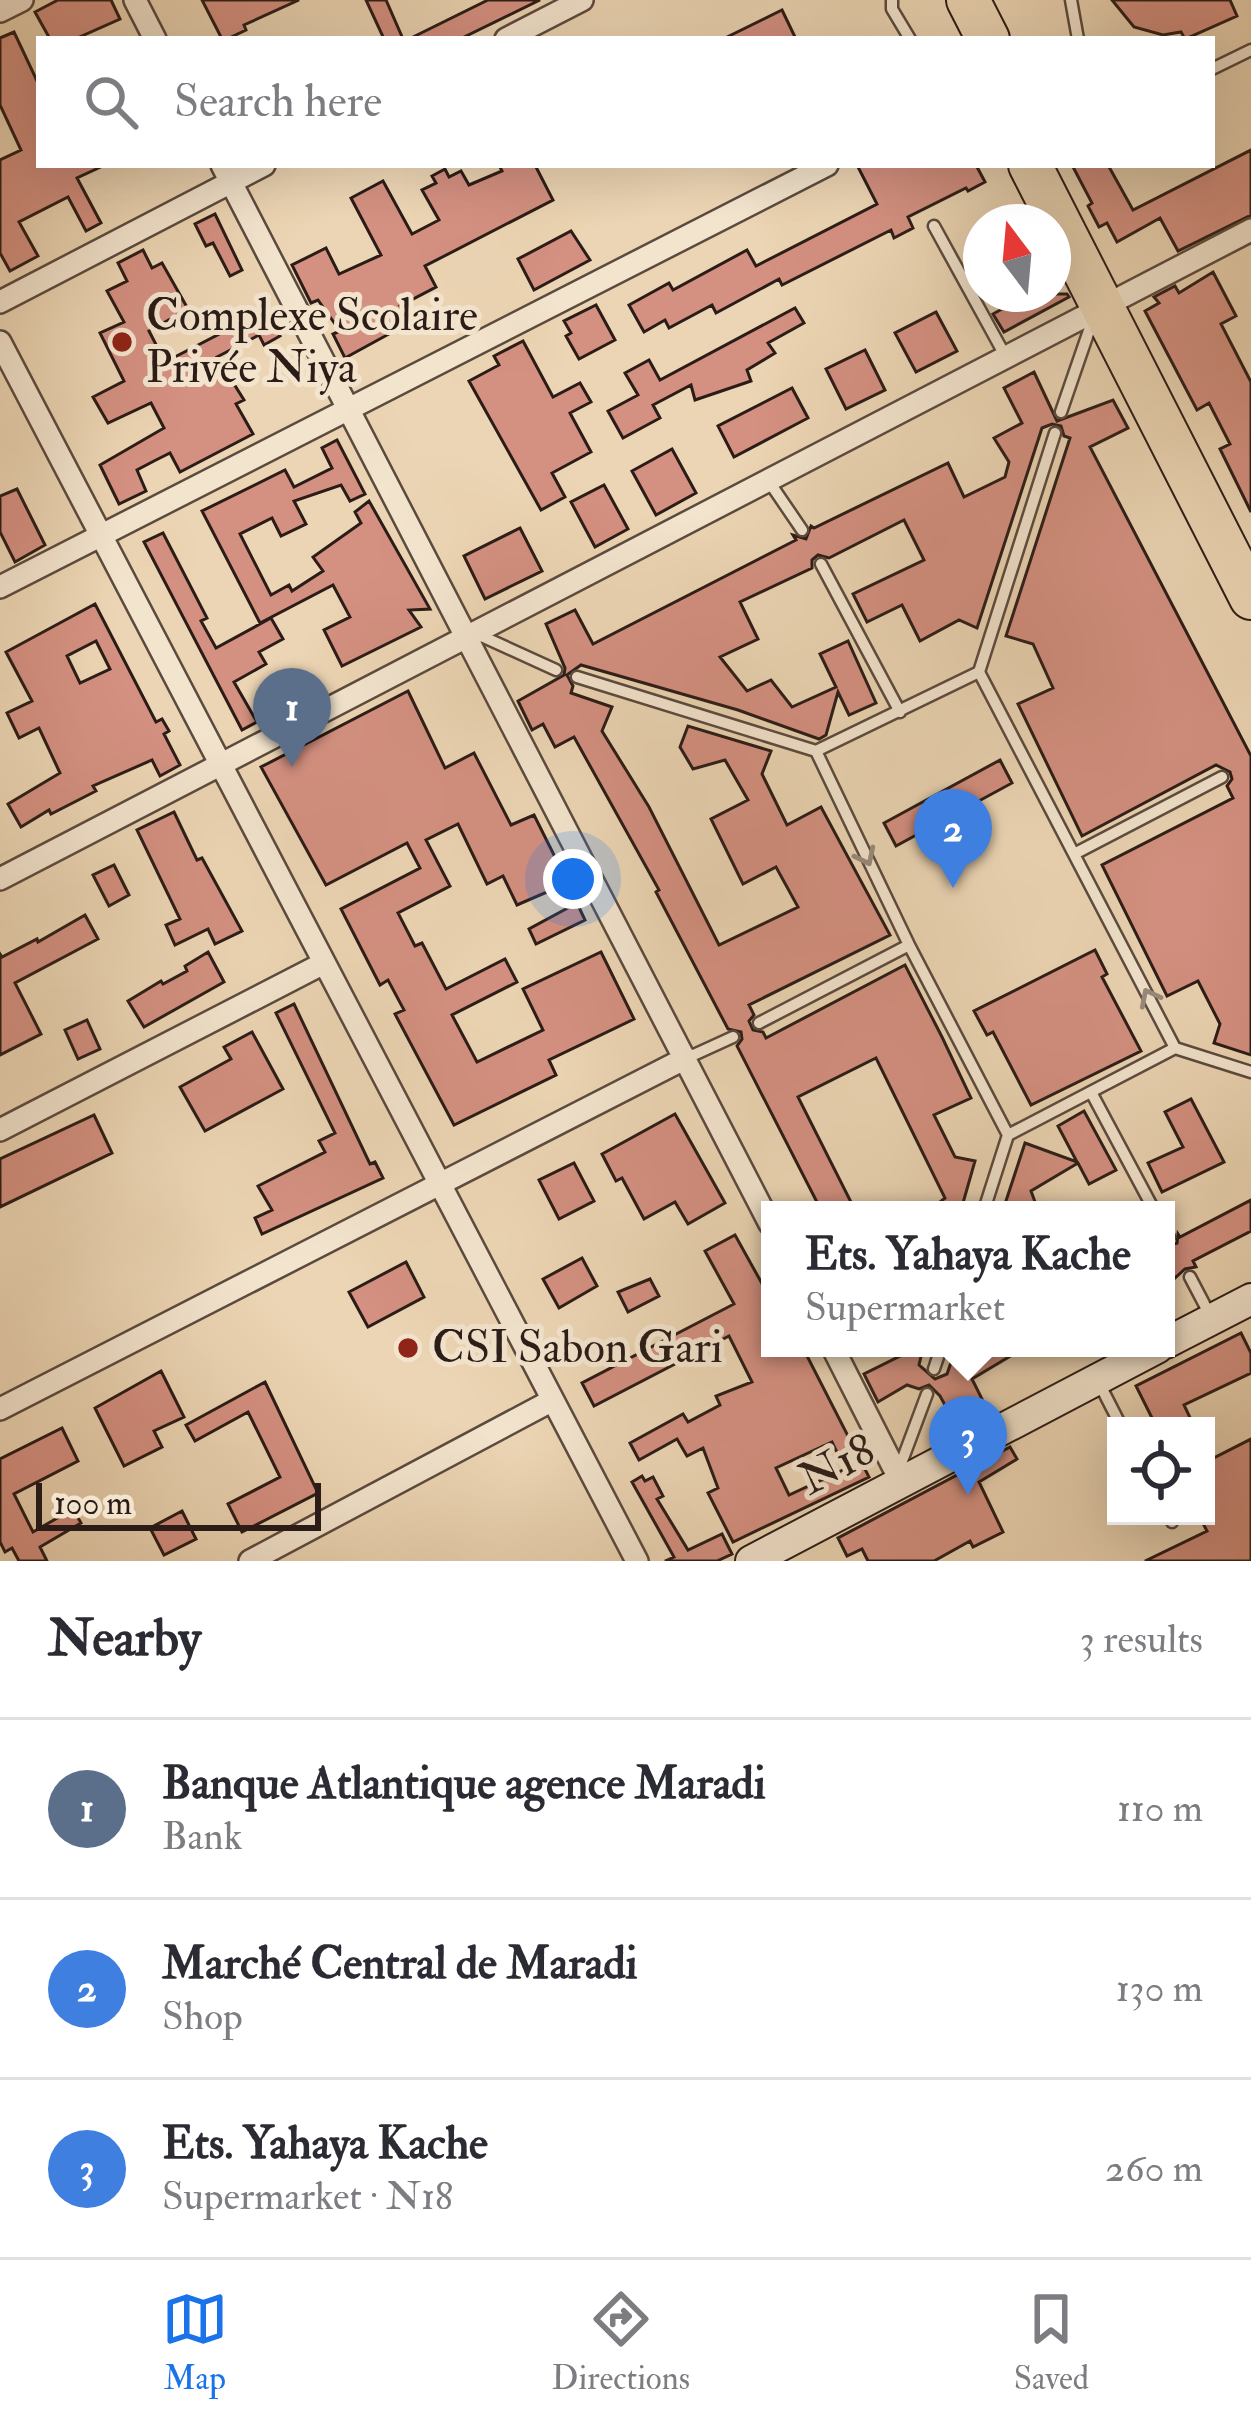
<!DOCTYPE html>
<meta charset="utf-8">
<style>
body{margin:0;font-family:"IM FELL Double Pica",serif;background:#f2f2f3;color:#2b2b33}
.controls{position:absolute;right:36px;bottom:36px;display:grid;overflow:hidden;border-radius:0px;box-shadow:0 12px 48px #0002}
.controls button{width:108px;height:108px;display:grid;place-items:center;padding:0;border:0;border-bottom:3px solid #e1e1e2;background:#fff;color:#2b2b33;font:60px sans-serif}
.compass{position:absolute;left:963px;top:204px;width:108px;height:108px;border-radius:50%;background:#fff;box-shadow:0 12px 48px #0002;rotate:344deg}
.scale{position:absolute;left:36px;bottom:30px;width:285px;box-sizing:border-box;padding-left:12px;border:6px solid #2b1c17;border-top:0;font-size:33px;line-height:42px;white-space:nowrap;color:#2b1c17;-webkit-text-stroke:9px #f3e4ce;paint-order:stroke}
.you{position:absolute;left:573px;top:879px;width:42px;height:42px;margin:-30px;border:9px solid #fff;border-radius:50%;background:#1a73e8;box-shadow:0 0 0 18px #1a73e833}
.badge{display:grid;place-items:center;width:78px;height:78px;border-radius:50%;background:#1a73e8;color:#fff;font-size:39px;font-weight:700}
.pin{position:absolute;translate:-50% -99px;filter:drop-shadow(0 3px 6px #0008)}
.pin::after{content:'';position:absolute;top:63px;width:42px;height:36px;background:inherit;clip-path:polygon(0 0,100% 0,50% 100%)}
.popup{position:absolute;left:761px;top:1201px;width:414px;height:156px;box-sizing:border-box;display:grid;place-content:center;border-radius:0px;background:#fff;filter:drop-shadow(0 3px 9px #0005);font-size:39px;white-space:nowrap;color:#7c7c81}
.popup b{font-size:45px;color:#2b2b33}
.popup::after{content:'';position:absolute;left:50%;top:100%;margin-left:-24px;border:24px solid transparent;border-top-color:#fff}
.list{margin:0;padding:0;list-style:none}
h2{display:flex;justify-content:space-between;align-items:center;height:156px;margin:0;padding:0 48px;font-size:51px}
h2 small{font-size:39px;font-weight:400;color:#7c7c81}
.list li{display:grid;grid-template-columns:78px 1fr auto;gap:36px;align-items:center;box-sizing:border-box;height:180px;padding:0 48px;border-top:3px solid #e1e1e2}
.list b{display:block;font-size:45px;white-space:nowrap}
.list p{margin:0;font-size:39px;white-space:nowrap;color:#7c7c81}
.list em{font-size:39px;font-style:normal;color:#7c7c81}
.icon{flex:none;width:66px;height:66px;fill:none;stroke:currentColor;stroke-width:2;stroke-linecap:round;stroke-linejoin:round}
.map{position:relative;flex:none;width:1251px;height:1561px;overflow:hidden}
.search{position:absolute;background:#fff;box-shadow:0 12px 48px #0002;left:36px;right:36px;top:36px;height:132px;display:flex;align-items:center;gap:30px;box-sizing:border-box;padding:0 42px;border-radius:0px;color:#7c7c81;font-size:45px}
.sheet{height:696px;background:#fff}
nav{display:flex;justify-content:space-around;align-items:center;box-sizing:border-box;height:168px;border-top:3px solid #e1e1e2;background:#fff;font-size:33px;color:#7c7c81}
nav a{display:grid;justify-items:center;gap:6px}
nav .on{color:#1a73e8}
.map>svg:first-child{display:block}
.building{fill:#d49081;stroke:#2b1c17;stroke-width:3;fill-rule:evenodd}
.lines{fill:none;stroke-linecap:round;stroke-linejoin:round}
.lane-casing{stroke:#5b4a3e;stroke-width:15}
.street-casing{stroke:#5b4a3e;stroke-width:26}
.secondary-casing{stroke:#2b1c17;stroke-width:34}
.highway-casing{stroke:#2b1c17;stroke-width:46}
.lane{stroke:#f3e4ce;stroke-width:10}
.street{stroke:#f3e4ce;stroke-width:21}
.secondary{stroke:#f3e4ce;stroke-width:30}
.highway{stroke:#ecd5b4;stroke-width:42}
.oneway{stroke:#998a7c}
.poi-dot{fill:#8f2418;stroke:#f3e4ce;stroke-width:4.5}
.labels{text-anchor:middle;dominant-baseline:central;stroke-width:10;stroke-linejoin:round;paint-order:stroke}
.poi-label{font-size:45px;fill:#2b1c17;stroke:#f3e4ce;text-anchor:start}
.street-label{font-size:45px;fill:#2b1c17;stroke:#f3e4ce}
</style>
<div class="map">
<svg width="1251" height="1561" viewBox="0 0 1251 1561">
<rect width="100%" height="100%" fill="#ecd5b4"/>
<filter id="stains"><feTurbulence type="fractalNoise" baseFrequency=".00167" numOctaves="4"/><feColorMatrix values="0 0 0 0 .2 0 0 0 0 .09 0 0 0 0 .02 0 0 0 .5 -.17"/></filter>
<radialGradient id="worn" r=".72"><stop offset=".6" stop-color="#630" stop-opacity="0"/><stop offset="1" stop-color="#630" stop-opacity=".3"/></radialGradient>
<path class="building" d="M58 0H111L120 19 75 39H50L35 12Z
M202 0H299L244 25 246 30 227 39H222Z
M366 0H386L403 39H384Z
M488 0H540L460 39H409Z
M1112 0H1230L1237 16 1185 39 1181 32 1163 35 1134 27Z
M782 10 796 39H723Z
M14 32 39 85V165H105L77 178 101 223 86 231 68 197 19 222 38 256 10 271 0 253V160L21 150 0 105V38Z
M1251 150V215L1178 251 1160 218 1117 242 1107 223 1099 227 1088 206 1092 203 1072 165H1108L1133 210Z
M499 165H535L553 200 425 266 436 287 400 306 409 323 345 358 333 334 340 331 318 300 311 303 292 265 326 248 339 274 381 255 351 198 383 181 412 234 439 220 422 190 436 183 432 176 445 169 449 177 461 171 469 185 502 171Z
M857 165H976L985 182 968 191 966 188 908 217 913 228 894 238 891 230 782 285 779 279 716 313 712 305 669 328 665 320 644 332 629 305 669 283 673 290 747 250 756 266 877 204Z
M215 214 242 270 230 276 213 243 206 246 195 224Z
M571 231 590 260 534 290 518 259Z
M143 250 152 268 162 263 188 309 149 331 165 362 266 310 280 336 264 345 259 335 217 357 244 400 236 404 253 434 180 472 170 453 154 461 137 470 146 491 119 504 100 465 164 428 151 403 108 423 93 397 124 381 100 333 124 322 107 291 127 281 118 263Z
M1213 272 1236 316 1221 324 1251 382V512L1220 449 1230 444 1209 403 1197 410 1145 311 1159 303 1154 297 1175 286 1179 293Z
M1029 294H1067L1069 297 1004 332 993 314Z
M596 305 615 340 579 359 566 336 571 333 564 321Z
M795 308 804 323 768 343 775 353 747 370 751 381 695 400 691 385 653 405 660 418 623 438 608 411 638 395 625 373 649 360 660 380Z
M936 312 957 351 916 372 895 333Z
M523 341 553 397 580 383 591 402 570 413 591 452 552 473 565 497 541 510 469 381 499 365 494 356Z
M865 350 885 390 846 409 826 369Z
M1034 372 1057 421 1113 400 1128 428 1090 447 1251 756V1055L1214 1043 1220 1024 1198 981 1167 996 1102 865 1233 798 1227 786 1232 779 1230 772 1216 765 1082 836 1018 704 1053 688 1033 644 1006 636 1070 438 1064 436 1061 426 1052 424 1042 428 977 628 959 620 920 641 902 605 867 622 853 594 924 560 904 520 829 558 818 555 812 560V568L740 602 758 639 720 657 747 691 771 680 792 707 836 687 820 654 848 641 876 703 849 715 838 692 826 735 819 739 738 710 581 665 567 675 573 686 571 693 612 707 602 731 649 807 719 945 798 907 776 867 743 884 711 819 748 800 725 760 693 769 680 747 688 726 771 751 762 774 787 825 821 807 890 935 749 1005 754 1015 749 1021 753 1030 763 1032 766 1038 905 965 942 1037 971 1098 934 1115 955 1157 975 1161 961 1210H930L945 1198 876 1058 798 1097 855 1210H821L737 1046 742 1039 741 1032 728 1029 656 892 659 890 574 737 555 747 543 724 532 730 518 701 564 675 565 668 546 624 575 610 593 644 796 540 793 535 806 539 811 526 814 528 948 463 964 497 1005 477 1009 462 994 438 1022 423 1004 388Z
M792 388 808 418 734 457 718 426Z
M337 440 365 494 350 501 341 485 294 501 306 524 281 536 272 518 240 534 271 595 289 585 292 591 323 571 313 557 361 523 355 512 369 501 430 609 409 610 421 627 342 666 324 630 350 617 333 585 260 623 202 511 285 470 294 487 332 468 322 448Z
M672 449 696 493 656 515 632 471Z
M604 485 628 529 595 547 571 502Z
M17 489 45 545 15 562 0 532V496Z
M520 528 542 571 485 599 464 556Z
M163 533 207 618 201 621 216 648 271 618 283 639 259 652 266 664 234 682 257 722 242 730 144 542Z
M95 604 156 722 162 719 169 731 164 734 180 765 160 776 152 760 93 786 96 791 51 814 49 810 21 827 8 804 60 773 39 728 19 738 7 713 32 701 6 652ZM96 641 110 669 80 683 67 656Z
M408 691 445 768 474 753 511 825 534 815 568 883 517 905 503 876 487 884 458 824 426 840 450 886 398 913 415 946 422 943 446 989 505 959 517 982 452 1015 477 1062 543 1030 523 989 601 952 634 1019 549 1060 556 1075 454 1125 395 1014 404 1010 388 980 380 985 341 909 420 868 407 843 326 885 261 767Z
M1000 760 1012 783 896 846 884 823Z
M174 812 197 860 202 858 242 931 215 944 208 929 175 945 166 925 180 919 137 830Z
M114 865 129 895 109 906 93 875Z
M577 903 585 920 536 944 529 929Z
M85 915 98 939 15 983 41 1034 0 1055V954L2 957 37 939 38 942Z
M1095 950 1107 974 1102 977 1141 1051 1031 1105 993 1032 987 1035 974 1011Z
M208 952 224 982 144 1027 128 1001 161 981 163 984 187 971 185 966Z
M294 1004 370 1164 375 1162 383 1178 262 1234 255 1218 272 1210 258 1186 325 1152 319 1141 335 1133 276 1013Z
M87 1020 100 1049 78 1059 65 1030Z
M252 1032 283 1089 205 1131 180 1087 231 1059 224 1047Z
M1191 1099 1224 1162 1162 1192 1148 1163 1183 1147 1165 1112Z
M1084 1111 1116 1170 1089 1184 1078 1163 1031 1191 1038 1210H1003L1025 1143 1077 1162 1058 1126Z
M675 1114 725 1203 688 1224 675 1202 644 1219 622 1178 616 1181 602 1154Z
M94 1115 112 1153 0 1207V1159Z
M574 1163 594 1201 559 1219 539 1180Z
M1251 1200V1231L1193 1261 1196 1267 1185 1269 1175 1278 1172 1273 1166 1276V1246L1177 1243 1178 1234 1180 1237Z
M735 1235 765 1289 770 1286V1348H803L869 1477 733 1542 708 1493 718 1488 703 1448 687 1456 677 1439 639 1460 630 1443 683 1414 688 1422 720 1405 716 1396 752 1382 729 1336 594 1406 582 1383 734 1304 705 1251ZM832 1442 845 1469 789 1495 776 1468Z
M582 1258 597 1286 559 1308 543 1279Z
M406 1262 424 1297 368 1327 349 1292Z
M650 1279 659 1296 628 1312 618 1292Z
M1241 1333 1251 1353V1373L1184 1405 1194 1426H1156L1136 1386Z
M896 1348H923L919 1365 935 1379 947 1374 956 1348H1024L972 1379 988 1411 957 1427 940 1396 929 1385 919 1389 907 1385 878 1402 864 1374 900 1356Z
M161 1371 184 1417 154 1431 162 1447 124 1466 95 1408Z
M265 1382 318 1493 242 1532 228 1504 280 1477 248 1412 195 1441 186 1425Z
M62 1428 78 1461 14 1494 33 1532 73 1509 81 1523 40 1547 47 1561H19L12 1548 5 1552 0 1542V1459Z
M1251 1439V1561H1145L1207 1531 1199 1516H1206V1462Z
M1010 1447 1017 1459 979 1482 1003 1532 973 1547 970 1541 934 1561H868L862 1549 847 1556 838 1538Z
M642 1476 645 1481 653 1477 663 1496 657 1499 688 1550 722 1534 732 1554 717 1561H665L674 1557 632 1482Z
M182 1511 196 1539 164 1555 150 1528Z"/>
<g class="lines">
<defs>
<path id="lane" d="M892 0V9L910 39
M1071 0 1078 39
M1212 69 1251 50
M934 226 1007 359
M1061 412 1093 319
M770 483 802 530
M821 564 900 712
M477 634 556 670
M979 672 1055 433
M577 677 816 751 979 672 1175 1048 1008 1135 909 945 816 751
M1076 853 1222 777
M759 1023 909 945
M1175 1048 1251 1072
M687 1058 733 1037
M1091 1092 1154 1210
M984 1210 1008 1135
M1166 1232 1169 1237
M1190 1277 1211 1317
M934 1369 941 1348
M1099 1383 1121 1426
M899 1469 927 1394
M1169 1516 1172 1522"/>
<path id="street" d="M135 0 155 39
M0 11 22 0
M506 39 582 0
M222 165 770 1224
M0 302 264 165
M0 342 637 1561
M0 587 827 165
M0 879 1251 230
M0 1130 324 963
M833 1348 901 1482
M0 1409 686 1058
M250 1561 551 1401"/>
<path id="secondary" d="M1166 1343 1251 1299
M751 1561 1157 1348"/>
<path id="highway" d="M968 0 988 39
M1030 165 1251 598"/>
</defs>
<use href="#lane" class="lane-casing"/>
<use href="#street" class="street-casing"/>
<use href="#secondary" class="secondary-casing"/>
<use href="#highway" class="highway-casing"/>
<use href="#lane" class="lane"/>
<use href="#street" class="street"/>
<use href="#secondary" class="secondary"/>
<use href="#highway" class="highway"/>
</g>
<defs><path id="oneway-chevron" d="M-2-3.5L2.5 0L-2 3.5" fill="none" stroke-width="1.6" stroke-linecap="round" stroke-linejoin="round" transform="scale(3)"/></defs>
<g class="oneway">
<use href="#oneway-chevron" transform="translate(866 857) rotate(64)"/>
<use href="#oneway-chevron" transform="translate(1149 997) rotate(-117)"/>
</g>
<g class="poi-dot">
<circle cx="122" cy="342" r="12"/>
<circle cx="408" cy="1348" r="12"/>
</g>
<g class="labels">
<g class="poi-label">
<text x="146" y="316">Complexe Scolaire<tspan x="146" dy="52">Privée Niya</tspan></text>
<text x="432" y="1348">CSI Sabon Gari</text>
</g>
<g class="street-label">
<text transform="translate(837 1465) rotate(-28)">N18</text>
</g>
</g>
<rect width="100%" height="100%" filter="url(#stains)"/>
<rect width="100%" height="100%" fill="url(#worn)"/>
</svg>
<div class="controls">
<button><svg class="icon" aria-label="locate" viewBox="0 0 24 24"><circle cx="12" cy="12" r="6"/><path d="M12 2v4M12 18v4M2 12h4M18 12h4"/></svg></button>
</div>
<svg class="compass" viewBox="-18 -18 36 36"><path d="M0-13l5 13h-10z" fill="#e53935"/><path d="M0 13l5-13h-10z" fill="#7c7c81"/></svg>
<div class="scale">100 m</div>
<div class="you"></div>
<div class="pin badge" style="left:292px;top:767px;background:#5c6f8a">1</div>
<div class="pin badge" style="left:953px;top:888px;background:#3f7fe0">2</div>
<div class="pin badge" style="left:968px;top:1495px;background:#3f7fe0">3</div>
<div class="popup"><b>Ets. Yahaya Kache</b>Supermarket</div>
<div class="search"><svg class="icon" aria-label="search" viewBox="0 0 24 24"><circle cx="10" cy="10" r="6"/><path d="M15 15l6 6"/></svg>Search here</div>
</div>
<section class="sheet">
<h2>Nearby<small>3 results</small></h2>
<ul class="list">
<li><span class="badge" style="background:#5c6f8a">1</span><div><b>Banque Atlantique agence Maradi</b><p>Bank</p></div><em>110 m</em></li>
<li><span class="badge" style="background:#3f7fe0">2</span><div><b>Marché Central de Maradi</b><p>Shop</p></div><em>130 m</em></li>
<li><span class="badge" style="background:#3f7fe0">3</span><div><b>Ets. Yahaya Kache</b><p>Supermarket · N18</p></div><em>260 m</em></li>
</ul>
</section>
<nav>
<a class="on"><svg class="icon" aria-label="map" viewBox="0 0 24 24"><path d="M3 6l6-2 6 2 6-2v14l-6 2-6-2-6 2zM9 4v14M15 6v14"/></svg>Map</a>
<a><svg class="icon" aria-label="directions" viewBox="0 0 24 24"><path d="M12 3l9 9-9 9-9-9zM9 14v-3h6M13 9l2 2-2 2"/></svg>Directions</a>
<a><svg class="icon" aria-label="saved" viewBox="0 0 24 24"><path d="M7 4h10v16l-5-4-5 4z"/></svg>Saved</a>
</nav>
